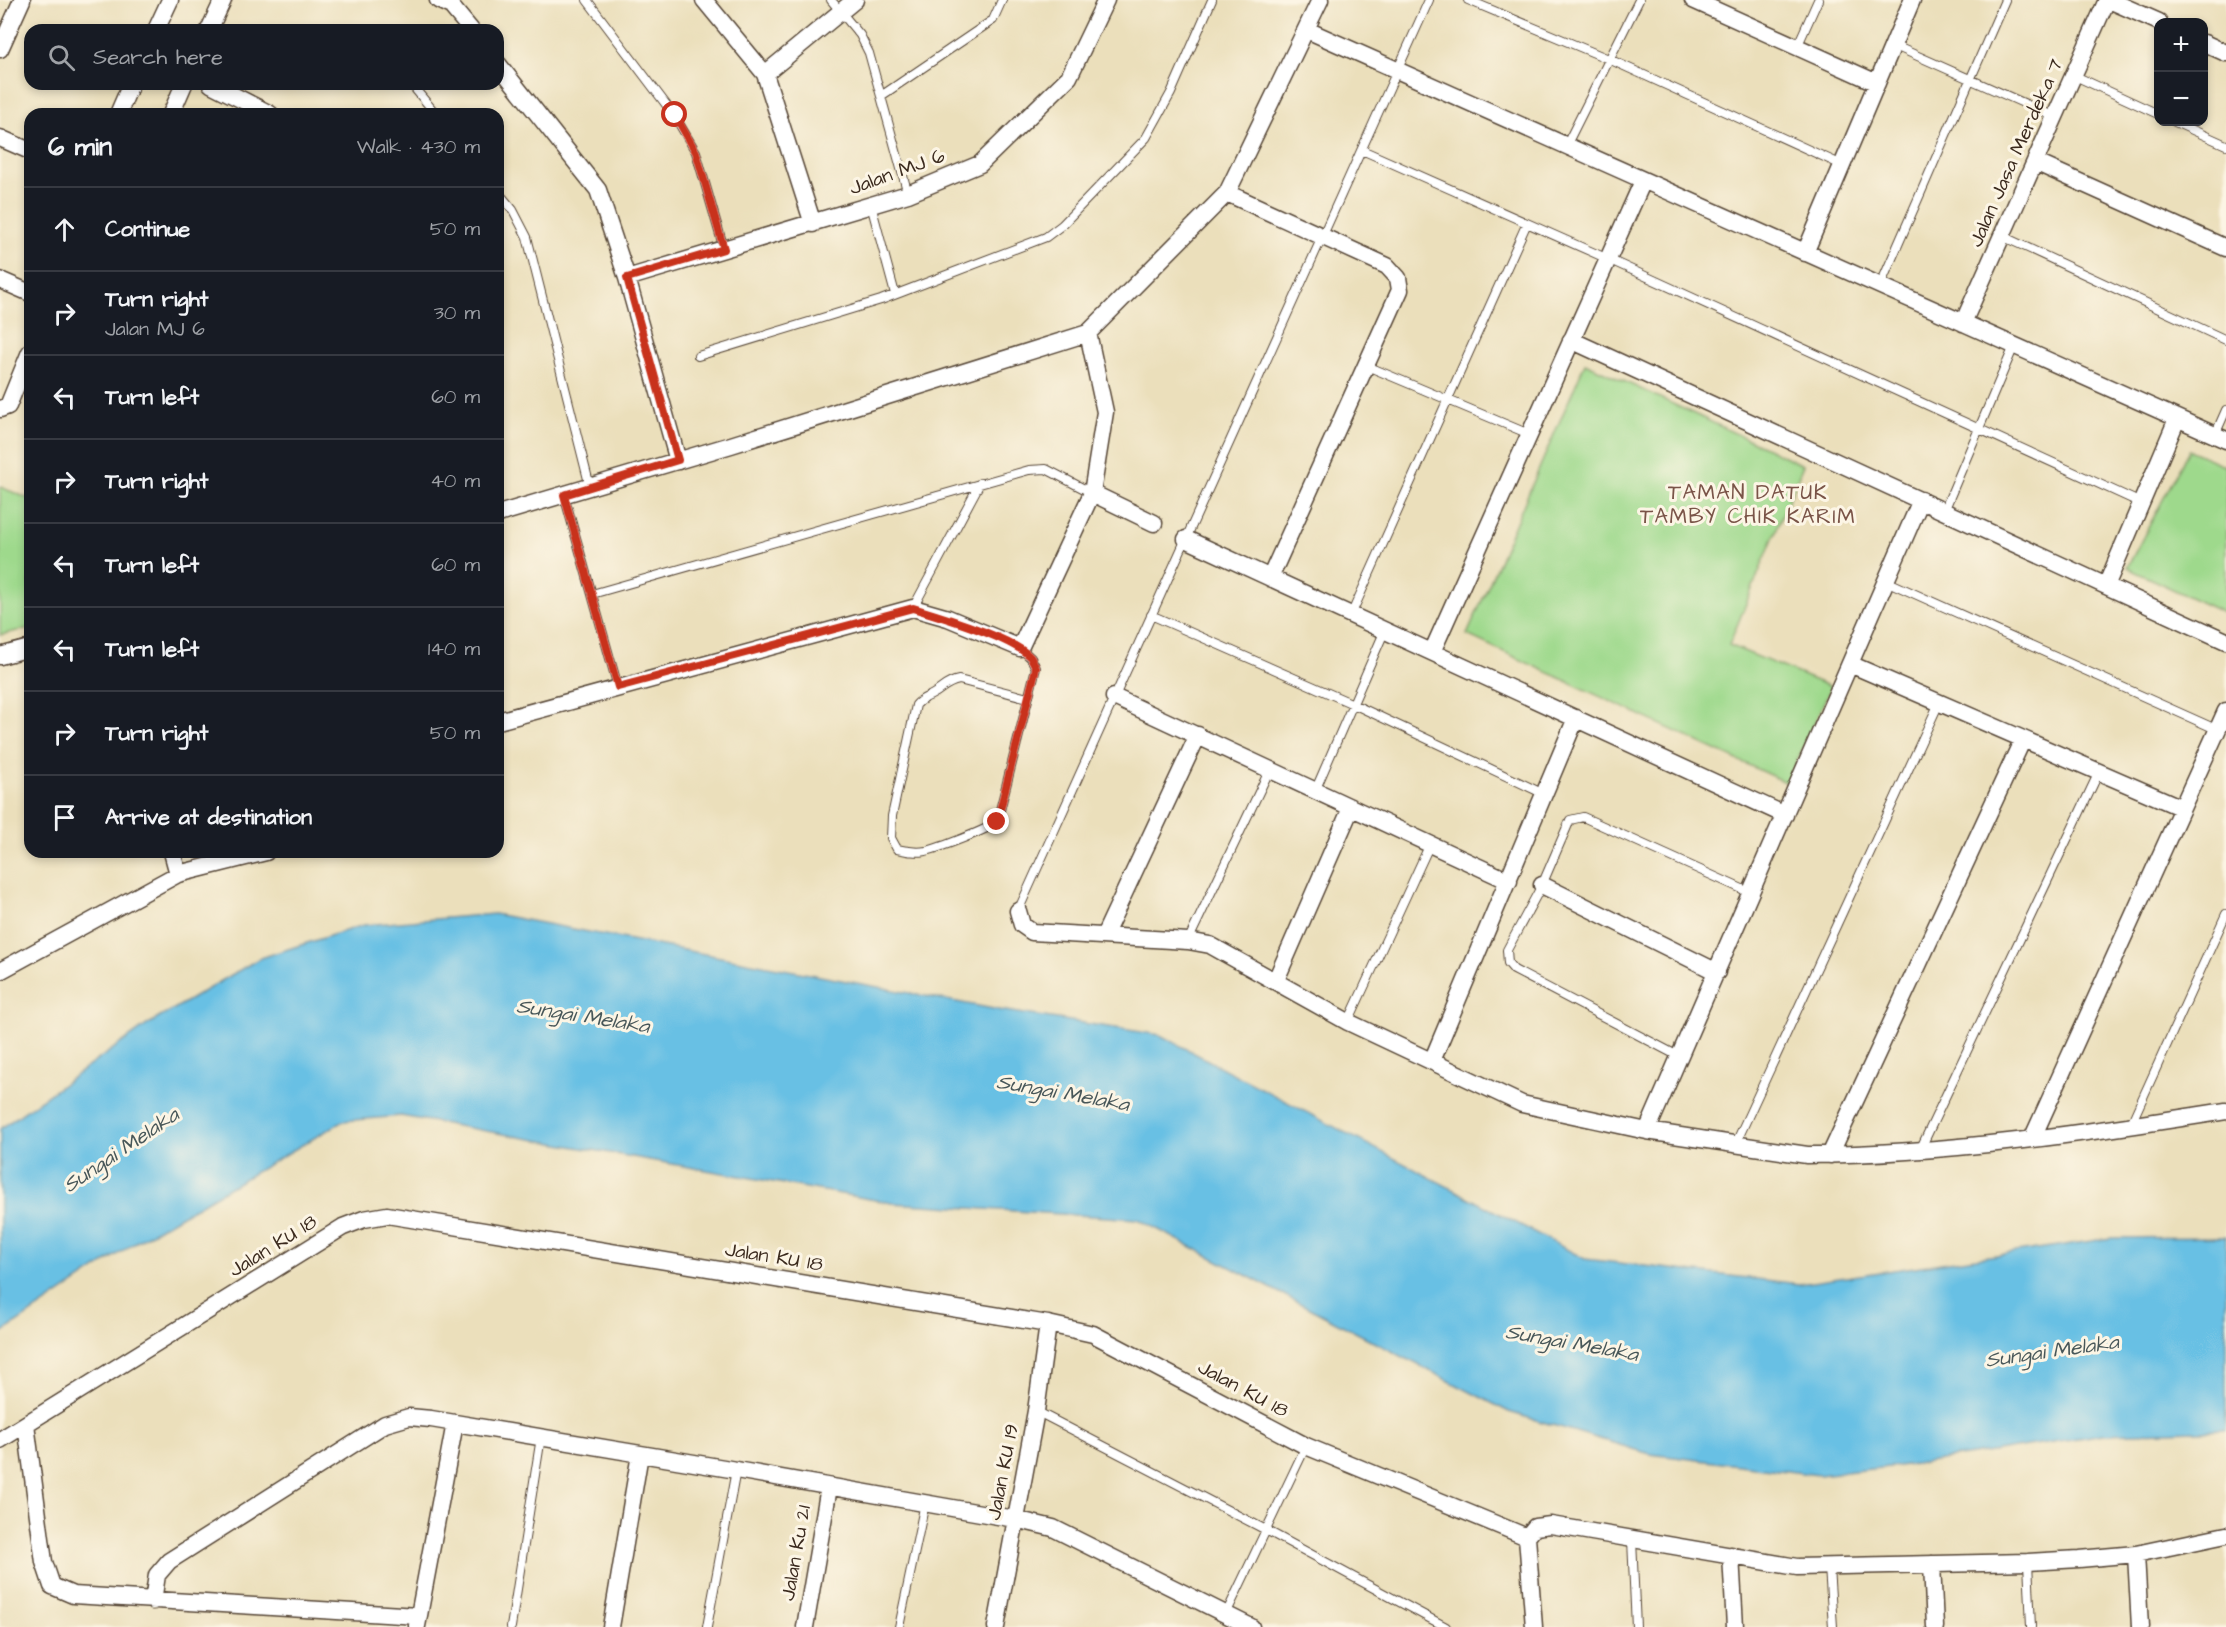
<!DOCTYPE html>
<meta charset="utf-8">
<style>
body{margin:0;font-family:"Architects Daughter",sans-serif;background:#20242c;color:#f1f3f6}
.controls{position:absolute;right:18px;top:18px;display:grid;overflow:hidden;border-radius:12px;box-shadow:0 3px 9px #0003}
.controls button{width:54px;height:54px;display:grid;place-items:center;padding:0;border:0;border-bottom:2px solid #363941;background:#171b24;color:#f1f3f6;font:30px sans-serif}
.stop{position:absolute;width:18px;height:18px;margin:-14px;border:4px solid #c8321e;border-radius:50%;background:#fff}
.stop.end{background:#c8321e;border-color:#fff;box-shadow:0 2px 6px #0008}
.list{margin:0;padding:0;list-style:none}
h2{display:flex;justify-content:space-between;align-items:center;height:78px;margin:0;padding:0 24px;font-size:26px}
h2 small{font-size:20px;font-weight:400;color:#9ea1a6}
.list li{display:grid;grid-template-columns:39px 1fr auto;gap:18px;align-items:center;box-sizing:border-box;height:84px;padding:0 24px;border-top:2px solid #363941}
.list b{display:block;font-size:22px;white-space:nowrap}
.list p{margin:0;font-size:20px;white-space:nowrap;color:#9ea1a6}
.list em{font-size:20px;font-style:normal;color:#9ea1a6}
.icon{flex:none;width:33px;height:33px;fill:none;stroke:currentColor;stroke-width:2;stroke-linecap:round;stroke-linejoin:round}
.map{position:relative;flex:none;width:2226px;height:1627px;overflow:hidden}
.search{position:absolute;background:#171b24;box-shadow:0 3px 9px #0003;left:24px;top:24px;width:480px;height:66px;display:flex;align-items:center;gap:15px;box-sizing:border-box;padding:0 21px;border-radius:18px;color:#9ea1a6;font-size:22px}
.panel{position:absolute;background:#171b24;box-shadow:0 3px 9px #0003;left:24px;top:108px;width:480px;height:750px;border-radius:18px}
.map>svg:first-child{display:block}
.green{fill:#9ed98c;stroke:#6c8255;stroke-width:1.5}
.water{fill:#67c0e4;stroke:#517581;stroke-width:1.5}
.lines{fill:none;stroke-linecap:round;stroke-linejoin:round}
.lane-casing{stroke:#554536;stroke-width:10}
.street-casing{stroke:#554536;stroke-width:19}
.lane{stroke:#fff;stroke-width:8}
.street{stroke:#fff;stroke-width:16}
.route{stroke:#c8321e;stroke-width:8}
.labels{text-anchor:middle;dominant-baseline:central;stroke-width:6;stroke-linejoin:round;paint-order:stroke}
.street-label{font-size:20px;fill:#3b2a1e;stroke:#fcf5e5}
.neighbourhood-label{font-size:21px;letter-spacing:1.5px;fill:#7a5448;stroke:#fcf5e5}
.water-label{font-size:21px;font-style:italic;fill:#485759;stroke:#fcf5e5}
</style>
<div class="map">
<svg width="2226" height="1627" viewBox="0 0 2226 1627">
<rect width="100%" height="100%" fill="#fcf5e5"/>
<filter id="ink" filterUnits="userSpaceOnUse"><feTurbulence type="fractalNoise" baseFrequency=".0167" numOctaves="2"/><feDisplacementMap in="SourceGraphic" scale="12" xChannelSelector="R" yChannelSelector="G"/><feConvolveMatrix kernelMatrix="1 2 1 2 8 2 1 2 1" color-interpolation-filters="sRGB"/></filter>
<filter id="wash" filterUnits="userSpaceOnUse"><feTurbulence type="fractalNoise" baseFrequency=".008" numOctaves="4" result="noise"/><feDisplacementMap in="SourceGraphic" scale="24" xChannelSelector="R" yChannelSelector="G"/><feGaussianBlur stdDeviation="1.35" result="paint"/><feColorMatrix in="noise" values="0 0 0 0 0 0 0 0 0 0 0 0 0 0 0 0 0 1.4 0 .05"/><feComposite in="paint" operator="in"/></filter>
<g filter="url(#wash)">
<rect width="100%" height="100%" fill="#ebdfbb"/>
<path class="green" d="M1585 363 1803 465 1729 645 1831 687 1787 783 1467 635Z
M2189 450 2226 466V614L2127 568Z
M0 487 30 499V628L0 635Z"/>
<path class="water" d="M494 914 999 1010 1160 1035 1585 1259 1799 1284 2112 1238 2226 1237V1430L2103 1434 1915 1464 1819 1475 1650 1454 1509 1412 1138 1219 892 1203 401 1116 343 1121 136 1242 0 1334V1129L147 1025 260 958 364 925Z"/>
</g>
<g filter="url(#ink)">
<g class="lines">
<defs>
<path id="lane" d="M587 0 674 115 696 152 724 249
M831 0 860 35 869 53 908 194
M1468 0 1611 60 1842 165
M298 29 301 30
M1893 45 2055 117
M1797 47 1818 0
M2073 75 2158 114
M411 84 436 114
M881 96 993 20 1002 0
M2175 122 2226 145
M1566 146 1639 0
M1362 150 1608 259 2141 503
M498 192 513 210 527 237 590 487
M871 205 895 294
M2002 236 2226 340
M1880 286 2005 0
M698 356 881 300 1046 237 1062 225 1146 138 1171 93 1212 0
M1367 366 1529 434
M2215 435 2226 410
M564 495 618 687
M1944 511 2014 346
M1886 581 2218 730
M592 594 1029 470 1046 469 1092 493
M913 608 980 483
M1151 615 1353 704 1544 794
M1351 615 1527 223
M1020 648 1031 658 1036 668 997 822C987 830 939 848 926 851 915 853 907 851 897 849L891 838 892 816 916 705C922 698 926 698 933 694 944 688 945 683 959 680L1028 698
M1315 791 1385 630
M1018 911 1429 0
M1188 941 1270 769
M1348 1022 1430 844
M1680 1057 1514 970 1508 963 1507 950 1542 885 1570 820 1583 817 1751 893
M2130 1126 2226 914
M1735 1145 1939 703
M1920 1150 2099 772
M1036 1411 1266 1530 1446 1627
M1632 1540 1636 1627
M2028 1562 2031 1627
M1829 1567 1833 1627
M1226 1614 1306 1446
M511 1627 541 1437
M707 1627 736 1470
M899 1627 925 1503"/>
<path id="street" d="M438 0 451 6 471 30
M704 0 765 74 813 224
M1693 0 1877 83
M2109 0 2159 22
M156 30 170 0
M209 30 223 0
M1307 30 2226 440
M2204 43 2226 53
M0 49 22 0
M498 64 598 190 627 278 678 461
M765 74 855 0
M211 84 270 114
M118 114 131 84
M171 114 184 84
M0 138 30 151
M2035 162 2226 248
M1227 193 1387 266 1398 278 1400 290 1270 578
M1805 253 1912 0
M627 278 908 194 980 164 1069 77 1106 0
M0 280 30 293
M1963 323 2107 0
M1571 340 2226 641
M0 409 8 406 30 352
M1092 493 1154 523
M498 514 731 445 1088 333 1227 193 1320 0
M1186 539 1785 815
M2106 586 2177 419
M1432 652 1643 181
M0 656 30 648
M1850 664 2182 808
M1114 697 1509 881
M498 721 913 608 948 618 1020 648 1092 493 1105 412 1088 333
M172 852 178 874
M1542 885 1717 972
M1018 911 1022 925 1032 932 1188 941 1210 945 1348 1022 1522 1104 1647 1131 1807 1155C1948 1154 2087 1133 2226 1111
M1104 936 1198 735
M0 971 178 874 266 852
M1276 980 1351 808
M1432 1061 1576 718
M1647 1131 1921 500
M2032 1139 2226 711
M1830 1155 2023 739
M26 1424 44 1562 52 1586 73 1595 418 1616
M0 1440 343 1227 364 1219 387 1215 1048 1324 1093 1334 1306 1446 1527 1537
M1527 1537 1535 1527 1551 1525 1797 1567 2028 1562 2079 1559 2136 1554 2226 1535
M1527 1537 1534 1627
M2136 1554 2140 1627
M1731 1555 1735 1627
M1932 1564 1935 1627
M153 1601 157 1575 169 1561 385 1424 409 1417 431 1419 736 1470 1015 1519 1053 1528 1251 1627
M417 1626 455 1423
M611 1627 640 1454
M805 1627 829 1487
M996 1627 1036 1411 1048 1324"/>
</defs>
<use href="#lane" class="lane-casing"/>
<use href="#street" class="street-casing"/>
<use href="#lane" class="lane"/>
<use href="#street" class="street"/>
</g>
</g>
<g class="lines" filter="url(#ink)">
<path class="route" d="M675 115 696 152 724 249 627 278 678 460 564 495 618 687 913 608C940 616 1011 637 1029 656 1033 659 1034 664 1036 668L997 822"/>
</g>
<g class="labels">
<g class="street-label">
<text transform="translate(2016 153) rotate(-66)">Jalan Jasa Merdeka 7</text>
<text transform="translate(897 172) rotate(-20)">Jalan MJ 6</text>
<text transform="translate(273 1246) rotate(-32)">Jalan KU 18</text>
<text transform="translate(774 1257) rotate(9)">Jalan KU 18</text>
<text transform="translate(1243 1389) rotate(28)">Jalan KU 18</text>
<text transform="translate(1003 1472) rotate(-79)">Jalan KU 19</text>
<text transform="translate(796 1553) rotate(-80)">Jalan Ku 21</text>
</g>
<g class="neighbourhood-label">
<text x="1748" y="492">TAMAN DATUK<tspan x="1748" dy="24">TAMBY CHIK KARIM</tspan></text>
</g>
<g class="water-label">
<text transform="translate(583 1016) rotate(9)">Sungai Melaka</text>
<text transform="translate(1063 1093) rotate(10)">Sungai Melaka</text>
<text transform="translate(121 1150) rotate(-34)">Sungai Melaka</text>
<text transform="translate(1572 1343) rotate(10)">Sungai Melaka</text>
<text transform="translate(2052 1351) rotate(-8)">Sungai Melaka</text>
</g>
</g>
</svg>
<div class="controls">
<button>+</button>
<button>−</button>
</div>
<div class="stop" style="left:675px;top:115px"></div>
<div class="stop end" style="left:997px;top:822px"></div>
<div class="search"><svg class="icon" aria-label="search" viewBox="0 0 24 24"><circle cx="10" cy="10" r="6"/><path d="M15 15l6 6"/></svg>Search here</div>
<section class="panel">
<h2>6 min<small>Walk · 430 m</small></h2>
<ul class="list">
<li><svg class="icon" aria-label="ahead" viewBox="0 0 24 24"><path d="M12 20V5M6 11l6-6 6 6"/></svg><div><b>Continue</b></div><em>50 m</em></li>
<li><svg class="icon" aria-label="right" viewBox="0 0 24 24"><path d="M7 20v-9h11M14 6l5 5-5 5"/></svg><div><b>Turn right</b><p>Jalan MJ 6</p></div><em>30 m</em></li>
<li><svg class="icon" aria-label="left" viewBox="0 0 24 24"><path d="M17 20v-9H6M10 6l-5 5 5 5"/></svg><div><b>Turn left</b></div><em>60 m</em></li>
<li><svg class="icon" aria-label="right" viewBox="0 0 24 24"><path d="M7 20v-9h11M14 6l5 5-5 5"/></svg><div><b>Turn right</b></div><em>40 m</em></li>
<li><svg class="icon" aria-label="left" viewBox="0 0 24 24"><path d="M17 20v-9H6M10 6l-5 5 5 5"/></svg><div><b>Turn left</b></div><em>60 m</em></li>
<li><svg class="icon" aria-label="left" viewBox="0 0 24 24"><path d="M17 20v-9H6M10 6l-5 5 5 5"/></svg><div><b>Turn left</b></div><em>140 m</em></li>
<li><svg class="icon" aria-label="right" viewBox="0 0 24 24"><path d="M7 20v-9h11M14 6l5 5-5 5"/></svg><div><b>Turn right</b></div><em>50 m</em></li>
<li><svg class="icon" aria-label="arrive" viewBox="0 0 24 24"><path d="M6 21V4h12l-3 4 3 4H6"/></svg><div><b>Arrive at destination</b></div></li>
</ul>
</section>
</div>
